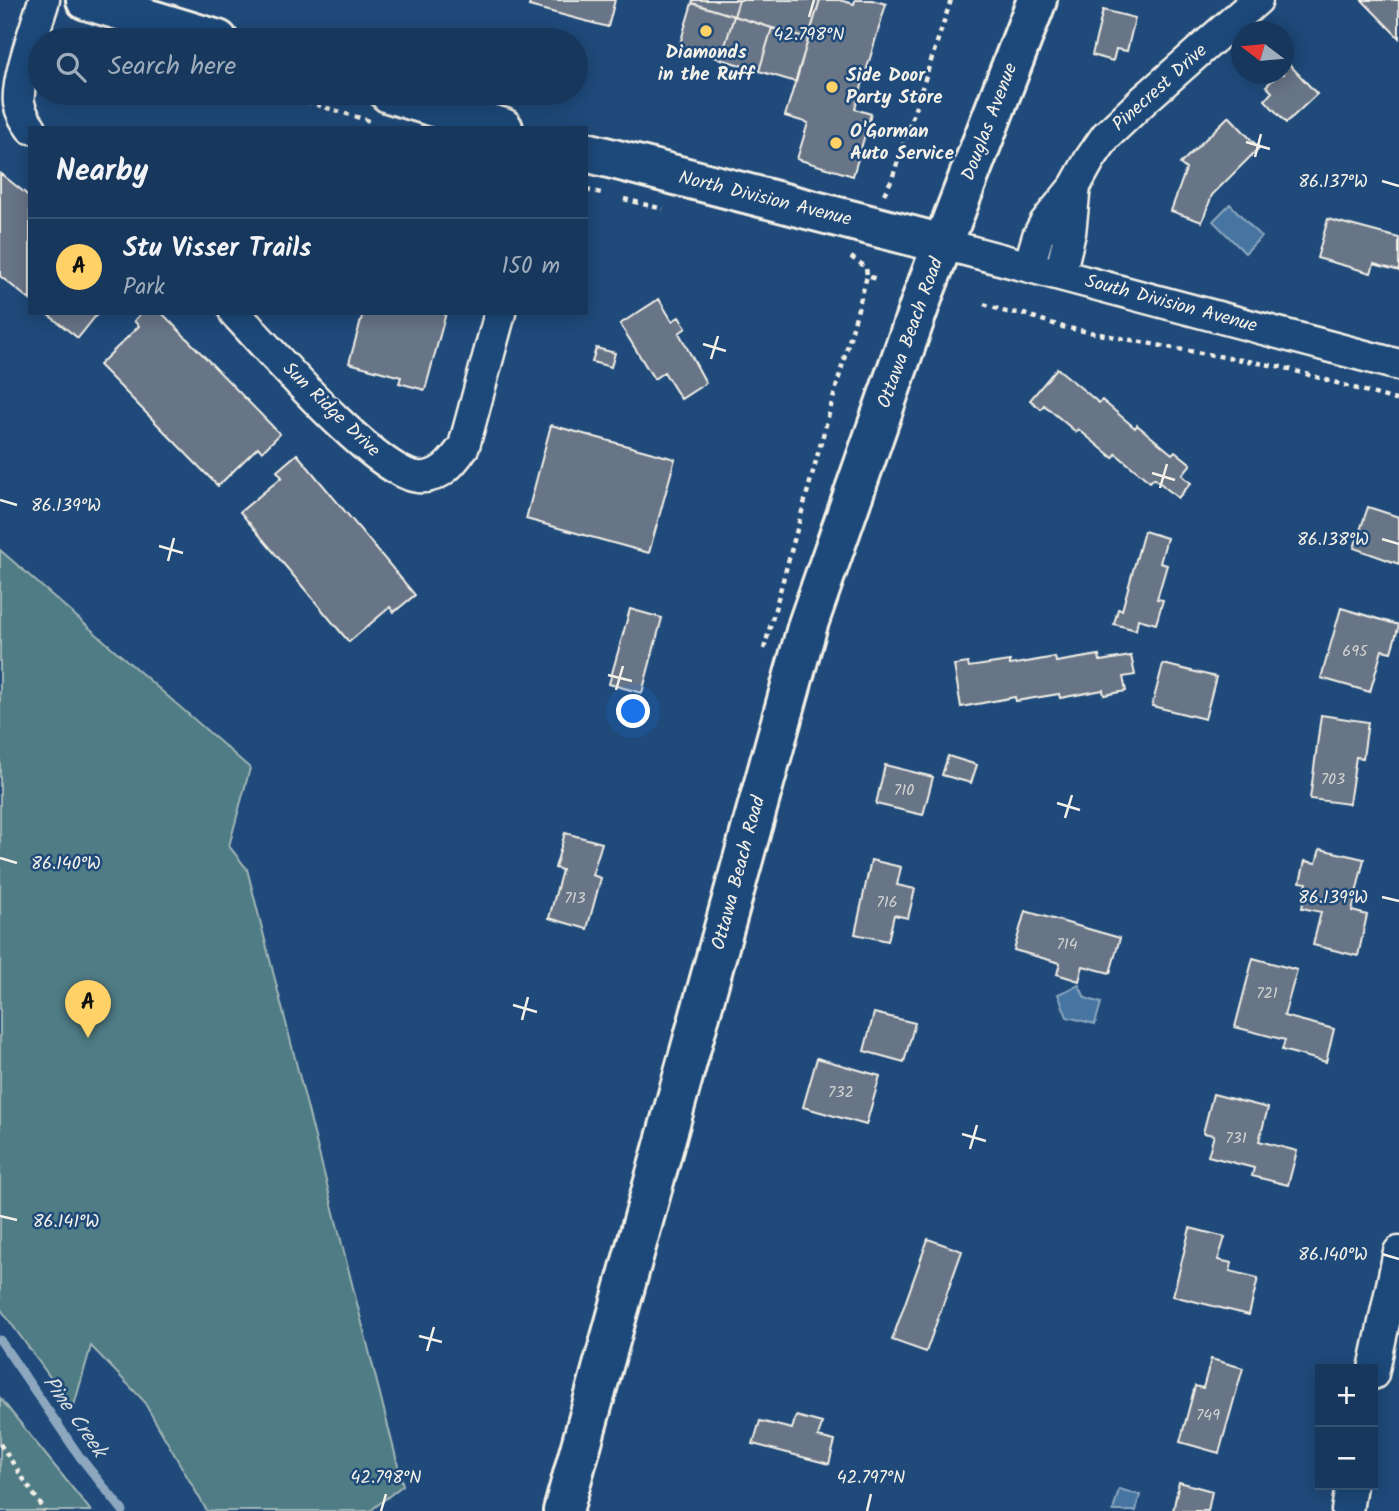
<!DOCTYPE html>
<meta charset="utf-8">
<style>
body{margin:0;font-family:Kalam,sans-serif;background:#203f62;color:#f1f3f6}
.controls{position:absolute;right:21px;bottom:21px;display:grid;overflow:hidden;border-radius:0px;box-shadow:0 4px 18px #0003}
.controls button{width:63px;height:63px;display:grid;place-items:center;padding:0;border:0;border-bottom:2px solid #365272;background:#17385c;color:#f1f3f6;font:35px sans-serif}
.compass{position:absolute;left:1231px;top:21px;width:63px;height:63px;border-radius:50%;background:#17385c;box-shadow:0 4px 18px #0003;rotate:286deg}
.you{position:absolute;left:634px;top:712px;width:24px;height:24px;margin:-18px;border:5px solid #fff;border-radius:50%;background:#1a73e8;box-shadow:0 0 0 10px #1a73e833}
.badge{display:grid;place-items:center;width:46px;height:46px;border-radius:50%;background:#ffd166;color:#111;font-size:23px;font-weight:700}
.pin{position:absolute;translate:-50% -58px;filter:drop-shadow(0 2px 4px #0008)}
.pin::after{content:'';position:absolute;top:37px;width:24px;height:21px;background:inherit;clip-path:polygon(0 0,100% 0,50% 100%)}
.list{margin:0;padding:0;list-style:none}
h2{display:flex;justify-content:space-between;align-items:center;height:91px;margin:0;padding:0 28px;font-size:30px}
h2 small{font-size:23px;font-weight:400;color:#9eacbb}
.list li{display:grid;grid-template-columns:46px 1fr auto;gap:21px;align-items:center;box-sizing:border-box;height:98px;padding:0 28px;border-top:2px solid #365272}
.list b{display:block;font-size:26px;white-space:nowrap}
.list p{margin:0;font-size:23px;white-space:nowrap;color:#9eacbb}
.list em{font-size:23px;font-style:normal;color:#9eacbb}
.icon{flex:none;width:38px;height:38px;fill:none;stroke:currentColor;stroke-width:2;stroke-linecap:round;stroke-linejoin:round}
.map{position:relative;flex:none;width:1399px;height:1511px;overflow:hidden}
.search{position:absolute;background:#17385c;box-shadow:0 4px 18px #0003;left:28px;top:28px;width:560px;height:77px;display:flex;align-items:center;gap:18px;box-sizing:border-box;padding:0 24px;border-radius:38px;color:#9eacbb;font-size:26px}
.panel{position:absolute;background:#17385c;box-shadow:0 4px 18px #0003;left:28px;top:126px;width:560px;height:189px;border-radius:0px}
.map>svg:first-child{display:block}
.green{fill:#507c85;stroke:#a2b6b6;stroke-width:2}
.water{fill:#4675a2;stroke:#8ca7be;stroke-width:2}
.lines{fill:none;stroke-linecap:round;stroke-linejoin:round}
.stream{stroke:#8ca7be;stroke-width:9}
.building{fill:#687487;stroke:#f4f1e8;stroke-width:2}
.street-casing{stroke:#f4f1e8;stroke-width:35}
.secondary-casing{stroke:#f4f1e8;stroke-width:44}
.path{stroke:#f4f1e8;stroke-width:4.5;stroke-dasharray:5 5;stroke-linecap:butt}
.street{stroke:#1f4a7a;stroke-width:30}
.secondary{stroke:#1f4a7a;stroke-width:38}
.ticks{fill:none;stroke:#f4f1e8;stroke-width:2.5}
.poi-dot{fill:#ffd166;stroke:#1f4a7a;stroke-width:2.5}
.labels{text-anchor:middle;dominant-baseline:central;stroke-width:5;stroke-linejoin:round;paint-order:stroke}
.number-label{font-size:16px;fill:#d1d2d0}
.poi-label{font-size:19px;font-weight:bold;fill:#f4f1e8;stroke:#1f4a7a;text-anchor:start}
.street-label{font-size:19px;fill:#f4f1e8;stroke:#1f4a7a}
.water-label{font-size:21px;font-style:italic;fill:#dadede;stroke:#1f4a7a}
.ticks-label{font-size:18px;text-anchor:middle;fill:#f4f1e8;stroke:#1f4a7a;stroke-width:5;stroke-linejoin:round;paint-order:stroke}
</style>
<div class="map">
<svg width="1399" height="1511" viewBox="0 0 1399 1511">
<rect width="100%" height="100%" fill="#1f4a7a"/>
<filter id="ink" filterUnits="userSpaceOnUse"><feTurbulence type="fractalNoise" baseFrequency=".0143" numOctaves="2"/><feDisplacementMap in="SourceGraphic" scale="14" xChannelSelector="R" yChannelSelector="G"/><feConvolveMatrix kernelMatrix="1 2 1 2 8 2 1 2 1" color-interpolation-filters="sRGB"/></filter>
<g filter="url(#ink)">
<path class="green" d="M0 550 250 768 229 846 247 869 403 1485 370 1511H207L143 1400 91 1346 73 1409 0 1308Z
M0 1398 91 1511H0Z"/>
<path class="water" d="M1230 204 1261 237 1245 253 1213 221Z
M1079 985 1085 998 1101 1003 1095 1024 1067 1017 1058 994Z
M1119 1489 1140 1495 1136 1511H1113Z"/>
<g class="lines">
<path class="stream" d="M0 1340 80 1457 123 1511"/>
</g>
<path class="building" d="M531 0H615L608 27 529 6Z
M693 0H739L734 16 692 3Z
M739 0H820L808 39 734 16Z
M820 0H839L854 4 855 0H872L886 4 855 109 871 114 853 176 797 159 808 123 785 116Z
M1362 0H1399V38Z
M692 3 734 16 721 59 679 47Z
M1103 10 1135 18 1127 51 1116 49 1113 61 1092 55Z
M734 16 772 28 759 71 721 59Z
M772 28 808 39 796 82 759 71Z
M1289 64 1317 94 1286 123 1265 100 1272 92 1266 86 1279 74H1284V69Z
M1229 116 1259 148 1212 195 1202 222 1171 211 1186 169 1180 164Z
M0 173 30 197V300L0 276Z
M1328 219 1399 238V271L1374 264 1371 273 1317 258Z
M659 299 672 321 679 317 686 328 679 333 706 383 681 399 664 372 654 379 620 324Z
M46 313H98L78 338Z
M141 313H162L280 434 262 452 258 447 218 486 99 365 139 326 134 321Z
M363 313H446L425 390 399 383 401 377 349 363Z
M596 348 615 353 611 367 592 362Z
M1057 368 1099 403 1102 400 1135 428 1137 425 1172 454 1175 451 1191 464 1182 475 1191 483 1178 498 1154 478 1150 482 1116 454 1113 458 1078 429 1076 432 1044 405 1041 409 1030 400Z
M551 425 675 459 649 553 526 519Z
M297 454 415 595 394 612 390 607 349 642 240 512 282 477 277 471Z
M1368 507 1399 517V564L1354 548Z
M1144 531 1167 538 1160 563 1167 565 1157 599 1163 600 1156 624 1138 619 1136 630 1114 624 1118 609 1122 610Z
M1341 608 1399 625 1391 652 1382 650 1370 692 1321 678Z
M630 609 662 618 642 693 609 684Z
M1099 655 1100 661 1131 656 1135 675 1123 677 1126 691 1104 695 1103 690 1060 698 1059 694 1016 701 1015 697 961 707 954 665 968 663 969 667 1010 661V665L1055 657 1056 662Z
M1163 664 1216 677 1205 719 1152 706Z
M1321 715 1368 722 1363 758 1356 757 1349 804 1310 799Z
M948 756 977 765 971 783 942 775Z
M885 765 933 777 923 815 876 804Z
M565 833 602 843 592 875 601 878 587 929 549 918 562 870 555 868Z
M1320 849 1364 859 1352 911 1367 915 1358 956 1313 945 1321 912 1302 908 1307 883 1300 882 1305 861 1316 863Z
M871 860 901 867 897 885 915 889 908 918 894 915 888 941 855 934Z
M1025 911 1120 938 1110 973 1083 966 1079 981 1057 974 1060 963 1014 950Z
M1253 958 1297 970 1284 1016 1334 1029 1326 1062 1282 1050 1285 1040 1235 1027Z
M874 1013 915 1023 904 1062 864 1051Z
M817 1058 880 1076 866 1125 803 1107Z
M1213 1094 1268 1108 1259 1141 1297 1151 1288 1185 1252 1176 1254 1168 1208 1156 1214 1135 1203 1133Z
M1190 1228 1225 1237 1218 1260 1232 1263 1230 1271 1258 1278 1249 1315 1173 1296Z
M928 1239 962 1251 926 1352 892 1340Z
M1211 1359 1243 1368 1219 1453 1180 1442 1195 1386 1203 1388Z
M796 1416 822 1423 818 1437 835 1441 829 1464 753 1444 760 1421 792 1429Z
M1179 1482 1212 1491 1208 1511H1173Z"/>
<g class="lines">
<defs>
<path id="street" d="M31 128C25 120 21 113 19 103 16 80 37 24 44 0
M943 244 1399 365
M1029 266 1038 236 1045 223 1075 186 1090 159 1106 136 1145 99 1257 0
M1060 274 1070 233 1075 186
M235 313C268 348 376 474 418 477 440 479 453 462 464 446L500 313
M1373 1374 1399 1252
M1347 1511 1351 1485"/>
<path id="secondary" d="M86 0 218 40
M389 93 503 128
M586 152 943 244
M563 1511 808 624 925 290 1037 0"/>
</defs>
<use href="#street" class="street-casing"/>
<use href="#secondary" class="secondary-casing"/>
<path class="path" d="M278 93 370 121
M586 190 602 193
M884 194 892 179 951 0
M624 199 663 209
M851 257 866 267 867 276 877 279
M984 304 1006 312 1021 313 1063 327 1178 349 1282 367 1399 401
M764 649 867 276
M0 1444 45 1511"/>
<use href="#street" class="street"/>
<use href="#secondary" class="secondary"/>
</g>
</g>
<path class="ticks" d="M809 17 814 0M1246 142 1270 149M1255 157 1261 134M1382 181 1399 186M703 344 726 351M711 359 718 336M1152 473 1175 480M1160 488 1167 464M0 500 17 505M1382 539 1399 544M159 546 183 553M168 561 174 538M608 675 632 681M616 690 623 666M1057 803 1080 810M1065 818 1072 795M0 858 17 863M1382 897 1399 901M513 1005 537 1012M522 1020 528 997M962 1134 986 1141M970 1149 977 1125M0 1216 17 1220M1382 1254 1399 1259M419 1336 442 1342M427 1351 434 1327M381 1511 386 1494M867 1511 871 1494"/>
<g class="poi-dot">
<circle cx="706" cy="31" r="7"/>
<circle cx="832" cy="87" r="7"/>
<circle cx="836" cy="143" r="7"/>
</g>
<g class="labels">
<g class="number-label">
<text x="1355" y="651">695</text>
<text x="1333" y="779">703</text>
<text x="904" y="790">710</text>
<text x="575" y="898">713</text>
<text x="887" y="902">716</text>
<text x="1067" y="944">714</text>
<text x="1267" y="993">721</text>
<text x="841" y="1092">732</text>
<text x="1236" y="1138">731</text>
<text x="1208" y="1415">749</text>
</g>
<g class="poi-label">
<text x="706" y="53" text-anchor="middle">Diamonds<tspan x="706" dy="22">in the Ruff</tspan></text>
<text x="846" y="76">Side Door<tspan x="846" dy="22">Party Store</tspan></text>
<text x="850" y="132">O'Gorman<tspan x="850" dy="22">Auto Service</tspan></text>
</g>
<g class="street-label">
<text transform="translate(1160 88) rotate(-42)">Pinecrest Drive</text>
<text transform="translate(990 122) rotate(-69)">Douglas Avenue</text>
<text transform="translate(765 199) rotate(14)">North Division Avenue</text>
<text transform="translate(1171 304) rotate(15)">South Division Avenue</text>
<text transform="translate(911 333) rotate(-70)">Ottawa Beach Road</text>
<text transform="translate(331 410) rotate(44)">Sun Ridge Drive</text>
<text transform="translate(739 873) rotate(-75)">Ottawa Beach Road</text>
</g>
<g class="water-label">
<text transform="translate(74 1417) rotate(55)">Pine Creek</text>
</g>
</g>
<g class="ticks-label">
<text x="809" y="40">42.798°N</text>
<text x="1333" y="187">86.137°W</text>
<text x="66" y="511">86.139°W</text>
<text x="1333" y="545">86.138°W</text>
<text x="66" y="869">86.140°W</text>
<text x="1333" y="903">86.139°W</text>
<text x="66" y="1227">86.141°W</text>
<text x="1333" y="1260">86.140°W</text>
<text x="386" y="1483">42.798°N</text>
<text x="871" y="1483">42.797°N</text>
</g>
</svg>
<div class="controls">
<button>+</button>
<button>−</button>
</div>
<svg class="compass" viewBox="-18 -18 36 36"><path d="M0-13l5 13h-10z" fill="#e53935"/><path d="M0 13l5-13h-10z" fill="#9eacbb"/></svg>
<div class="you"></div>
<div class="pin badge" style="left:88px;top:1038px">A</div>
<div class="search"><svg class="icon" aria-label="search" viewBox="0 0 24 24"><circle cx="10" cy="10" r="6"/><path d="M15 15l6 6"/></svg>Search here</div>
<section class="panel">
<h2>Nearby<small></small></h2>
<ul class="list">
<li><span class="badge">A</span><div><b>Stu Visser Trails</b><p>Park</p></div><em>150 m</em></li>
</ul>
</section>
</div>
